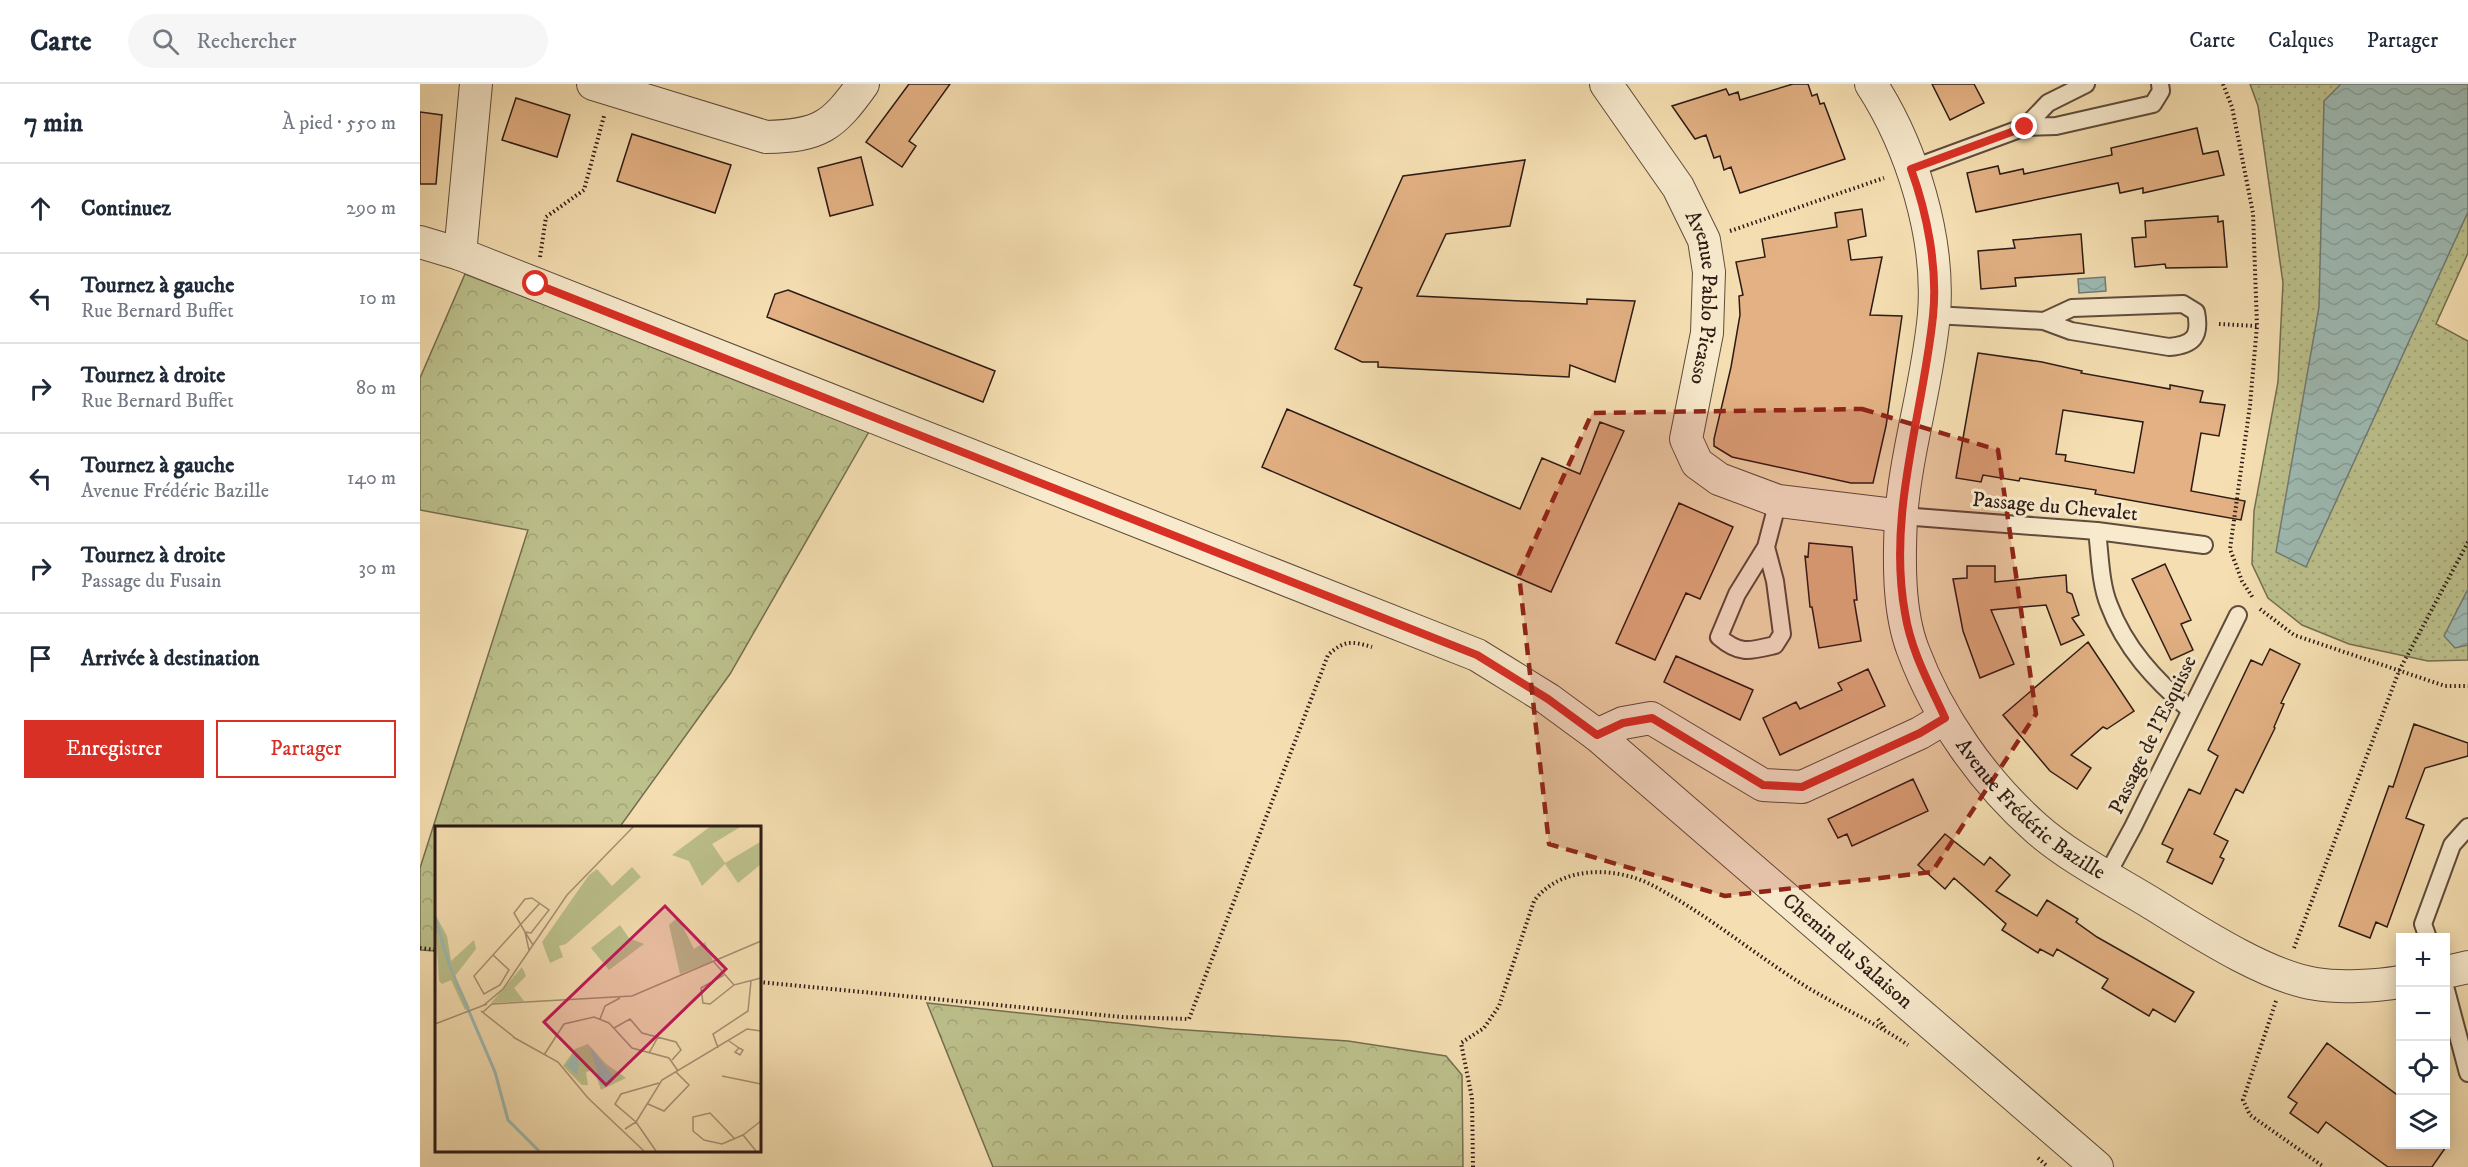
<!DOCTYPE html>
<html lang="fr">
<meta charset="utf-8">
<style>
body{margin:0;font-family:"IM FELL DW Pica",serif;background:#f6f6f7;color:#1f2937}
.controls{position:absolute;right:18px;bottom:18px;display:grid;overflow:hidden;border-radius:0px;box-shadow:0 3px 15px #0003}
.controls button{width:54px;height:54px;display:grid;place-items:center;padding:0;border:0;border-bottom:2px solid #e0e1e3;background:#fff;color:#1f2937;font:30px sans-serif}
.stop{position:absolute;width:18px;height:18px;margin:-14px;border:4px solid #d93025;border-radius:50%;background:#fff}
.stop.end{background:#d93025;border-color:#fff;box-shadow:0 2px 6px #0008}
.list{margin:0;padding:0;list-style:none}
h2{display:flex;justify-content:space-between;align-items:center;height:78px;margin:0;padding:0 24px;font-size:26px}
h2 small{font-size:20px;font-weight:400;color:#747a83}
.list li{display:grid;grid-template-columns:39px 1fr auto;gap:18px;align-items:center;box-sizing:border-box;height:90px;padding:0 24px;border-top:2px solid #e0e1e3}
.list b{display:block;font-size:22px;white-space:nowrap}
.list p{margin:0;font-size:20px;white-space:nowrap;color:#747a83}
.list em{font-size:20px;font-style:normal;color:#747a83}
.actions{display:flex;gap:12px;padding:18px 24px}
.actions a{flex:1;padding:14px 0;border:2px solid #d93025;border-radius:0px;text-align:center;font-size:21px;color:#d93025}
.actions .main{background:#d93025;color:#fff}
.icon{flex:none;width:33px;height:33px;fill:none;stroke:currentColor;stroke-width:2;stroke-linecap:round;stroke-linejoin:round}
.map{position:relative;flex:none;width:2048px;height:1083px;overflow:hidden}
header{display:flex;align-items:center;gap:36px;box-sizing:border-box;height:84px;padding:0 30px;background:#fff;border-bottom:2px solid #e0e1e3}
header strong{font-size:28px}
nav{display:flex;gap:33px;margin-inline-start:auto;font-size:21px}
.search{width:420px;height:54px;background:#f6f6f7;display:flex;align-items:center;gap:15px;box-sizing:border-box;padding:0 21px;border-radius:33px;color:#747a83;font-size:22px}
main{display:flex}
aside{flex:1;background:#fff}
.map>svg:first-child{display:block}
.grass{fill:url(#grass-dots);stroke:#746e50;stroke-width:1.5}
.forest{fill:url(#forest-crowns);stroke:#746e50;stroke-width:1.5}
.water{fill:url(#water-waves);stroke:#717b74;stroke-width:1.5}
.building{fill:#e3b183;stroke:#2d1b15;stroke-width:1.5;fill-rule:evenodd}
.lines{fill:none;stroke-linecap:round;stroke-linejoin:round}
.lane-casing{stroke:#5f4c3c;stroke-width:20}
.street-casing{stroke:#5f4c3c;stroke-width:34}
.path{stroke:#2d1b15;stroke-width:4;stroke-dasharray:1.5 3;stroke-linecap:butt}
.lane{stroke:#f8eacd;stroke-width:16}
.street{stroke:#f8eacd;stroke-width:32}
.route{stroke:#d93025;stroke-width:8}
.marked{fill:#8f2418;fill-opacity:0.2;stroke:#8f2418;stroke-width:4.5;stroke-dasharray:12 8;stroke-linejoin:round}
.labels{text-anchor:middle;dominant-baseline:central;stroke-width:6;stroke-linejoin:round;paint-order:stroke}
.street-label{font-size:21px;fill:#2d1b15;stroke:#f8eacd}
.inset-river{fill:none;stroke:#9ebbb4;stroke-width:3}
.inset-road{fill:none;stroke:#a59173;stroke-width:1.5}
.view{fill:#c2185b;fill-opacity:0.15;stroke:#c2185b;stroke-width:3}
.inset-edge{fill:none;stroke:#2d1b15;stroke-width:3}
</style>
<header>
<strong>Carte</strong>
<div class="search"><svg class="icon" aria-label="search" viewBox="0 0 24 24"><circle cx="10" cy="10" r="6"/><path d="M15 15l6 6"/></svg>Rechercher</div>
<nav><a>Carte</a><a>Calques</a><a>Partager</a></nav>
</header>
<main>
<aside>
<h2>7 min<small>À pied · 550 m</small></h2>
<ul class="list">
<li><svg class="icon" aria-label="ahead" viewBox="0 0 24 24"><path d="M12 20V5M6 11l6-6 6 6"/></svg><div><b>Continuez</b></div><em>290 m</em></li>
<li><svg class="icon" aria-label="left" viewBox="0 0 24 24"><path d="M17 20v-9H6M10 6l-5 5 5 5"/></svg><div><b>Tournez à gauche</b><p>Rue Bernard Buffet</p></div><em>10 m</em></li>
<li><svg class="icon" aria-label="right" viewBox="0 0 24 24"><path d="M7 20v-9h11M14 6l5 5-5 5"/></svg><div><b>Tournez à droite</b><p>Rue Bernard Buffet</p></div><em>80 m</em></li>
<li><svg class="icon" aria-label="left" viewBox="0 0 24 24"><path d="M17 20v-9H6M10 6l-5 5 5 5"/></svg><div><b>Tournez à gauche</b><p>Avenue Frédéric Bazille</p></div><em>140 m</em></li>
<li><svg class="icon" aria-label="right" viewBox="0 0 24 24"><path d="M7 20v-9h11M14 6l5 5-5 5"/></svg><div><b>Tournez à droite</b><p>Passage du Fusain</p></div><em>30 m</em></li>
<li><svg class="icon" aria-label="arrive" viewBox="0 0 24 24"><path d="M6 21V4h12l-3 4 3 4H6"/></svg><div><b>Arrivée à destination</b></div></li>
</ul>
<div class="actions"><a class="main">Enregistrer</a><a>Partager</a></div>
</aside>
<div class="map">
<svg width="2048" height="1083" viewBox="0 0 2048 1083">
<defs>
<pattern id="grass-dots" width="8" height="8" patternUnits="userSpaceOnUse" patternTransform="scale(1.5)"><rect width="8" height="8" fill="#bcc18c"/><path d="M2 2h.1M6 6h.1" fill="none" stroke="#a2a578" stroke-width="1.8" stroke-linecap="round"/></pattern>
<pattern id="forest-crowns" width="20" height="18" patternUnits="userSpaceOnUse" patternTransform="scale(1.5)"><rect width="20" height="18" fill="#bcc18c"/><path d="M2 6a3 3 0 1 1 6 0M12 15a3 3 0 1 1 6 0" fill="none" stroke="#a2a578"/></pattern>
<pattern id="water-waves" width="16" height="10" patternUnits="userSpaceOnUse" patternTransform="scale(1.5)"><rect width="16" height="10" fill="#9ebbb4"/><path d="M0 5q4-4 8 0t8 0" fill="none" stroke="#88a09a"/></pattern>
</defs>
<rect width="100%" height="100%" fill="#f5dfb2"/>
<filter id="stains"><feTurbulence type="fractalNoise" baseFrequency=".00333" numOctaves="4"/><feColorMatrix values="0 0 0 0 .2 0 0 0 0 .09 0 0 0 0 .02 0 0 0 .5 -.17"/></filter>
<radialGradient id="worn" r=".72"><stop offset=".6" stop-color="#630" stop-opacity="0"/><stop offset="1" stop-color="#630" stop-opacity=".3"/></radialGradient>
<path class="grass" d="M1830 0H2048V169L2016 240 2048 257V576L2008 577 1929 560 1882 541 1848 514 1832 480 1834 427 1858 298 1863 199 1838 22Z"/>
<path class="forest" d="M45 190 450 346 310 590 199 744H16V867L0 866V784L108 446 0 426V294Z
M507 919 752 945 928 957 1026 972 1042 991 1043 1083H573Z"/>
<path class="water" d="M1921 0H2048V128L1886 483 1856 468 1899 223 1904 17Z
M1685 193 1686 207 1659 209 1658 195Z
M2048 505V561L2035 564 2024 552Z"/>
<path class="building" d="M489 0H530L489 57 496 62 482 83 446 58Z
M1373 0H1388L1392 12 1397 10 1400 20 1404 19 1425 75 1320 109 1311 83 1304 86 1300 72 1294 74 1286 51 1275 55 1252 22 1306 5 1309 11 1318 8 1320 16Z
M1512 0H1554L1564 19 1530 36Z
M96 14 150 31 137 73 82 56Z
M0 28 22 31 16 100H0Z
M1777 44 1783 70 1798 67 1804 91 1723 109V104L1700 109 1698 99 1556 128 1547 89 1578 82 1580 90 1603 85 1604 90 1692 71 1691 64Z
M212 50 311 81 295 129 197 97Z
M441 73 453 121 410 132 398 84Z
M1105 76 1090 142 1026 150 997 212 1167 220V215L1215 217 1195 298 1150 281 1149 293 958 283V278H942L915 265 942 204 934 201 983 92Z
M1442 125 1446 152 1428 156 1431 176 1462 173 1450 231 1482 232 1466 342 1453 399H1431L1312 373 1294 362V355L1311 283 1320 231 1319 212 1323 211 1316 178 1345 173 1342 155 1417 143 1415 129Z
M1798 132V138L1803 137 1807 183 1746 184 1745 180 1715 183 1712 154 1726 153 1725 137Z
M1661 150 1664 189 1595 194 1596 202 1561 205 1558 167 1595 164 1593 156Z
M368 206 575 287 563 318 347 233 355 210Z
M1558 269 1622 278 1662 287 1661 289 1750 305V301L1783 307 1780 318 1805 321 1799 352 1781 349 1771 407 1825 417 1821 436 1675 410 1676 406 1600 394 1599 397 1563 391 1561 398 1536 394ZM1643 326 1723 338 1714 389 1645 377 1646 371 1636 370Z
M867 325 1100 425 1122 374 1160 390 1180 338 1204 347 1131 508 842 383Z
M1259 419 1313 443 1280 515 1266 509 1235 576 1196 559Z
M1389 459 1432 463 1437 516H1434L1441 557 1399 564 1392 523H1390L1385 472 1388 473Z
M1745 480 1771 536 1761 540 1773 566 1751 576 1712 495Z
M1547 482H1575V498L1646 491 1647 508 1652 510 1659 531 1652 534 1664 551 1641 561 1626 521 1571 526 1594 580 1560 594 1543 547 1533 495 1547 494Z
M1668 558 1714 627 1687 645 1683 643 1651 671 1671 684 1657 705 1630 687 1583 631Z
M1850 565 1880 580 1861 619 1864 620 1854 643 1855 644 1823 709 1816 705 1794 750 1808 757 1800 773 1804 775 1792 800 1747 778 1753 765 1742 760 1769 705 1780 710 1798 672 1788 666 1831 576 1842 581Z
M1256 572 1333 606 1320 636 1244 598Z
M1448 585 1465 622 1360 671 1343 634 1376 618 1380 625 1422 606 1418 599Z
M1994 640 2048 659V672L2005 684 1986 734 2004 741 1967 843 1956 838 1950 854 1919 842 1969 702 1973 703Z
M1493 695 1508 727 1432 762 1427 750 1418 754 1408 735Z
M1525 750 1564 781 1570 773 1590 791 1576 807 1617 832 1627 816 1658 835 1656 838 1677 853 1774 908 1755 938 1733 925 1729 932 1682 904 1688 895 1637 865 1633 872 1620 865 1618 869 1582 846 1586 840 1534 794 1525 805 1498 781Z
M1907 959 1980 1013V1060H2028L2012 1083H1968L1906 1038 1898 1049 1870 1029 1877 1019 1868 1013Z"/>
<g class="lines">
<defs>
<path id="lane" d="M1605 43 1628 19 1666 0
M1491 85 1605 43 1636 42 1733 20 1741 7 1740 0
M1514 231 1624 237 1651 247 1749 263C1773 261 1781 253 1776 228L1763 220 1652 224 1624 237
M1482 432 1677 447 1784 461
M1677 447C1680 470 1680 499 1689 521 1705 564 1735 596 1770 626
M1346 463 1355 497 1362 550 1355 561C1330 567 1320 571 1299 553L1317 510 1346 463 1358 417
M1687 791 1713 743 1818 531
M2008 854 2003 840 2032 761 2048 743
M2026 906 2048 989"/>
<g id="street">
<path d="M173 0 346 53C400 52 413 42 443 0"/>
<path id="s1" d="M1186 0 1258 103 1284 156 1289 188 1287 249 1266 355 1277 379 1299 395 1358 417 1482 432"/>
<path id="s2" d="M1451 0C1492 63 1520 154 1514 230 1508 299 1486 366 1481 434 1479 476 1478 527 1493 566 1518 633 1563 697 1616 744 1646 771 1693 796 1728 817 1772 844 1846 893 1896 900 1919 904 1957 902 1980 898"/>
<path id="s3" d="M0 158 40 170 1057 571 1128 615 1177 651 1677 1083"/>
<path d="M40 170 56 0"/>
<path d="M1177 651 1203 639 1231 634 1343 701 1382 703 1500 649 1525 634"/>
<path d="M2026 888 2048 883"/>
</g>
</defs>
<use href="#lane" class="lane-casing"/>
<use href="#street" class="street-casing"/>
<path class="path" d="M1803 0 1812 23 1833 129 1837 242 1830 321 1810 465 1822 497 1833 514
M1310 147 1464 94
M120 173 126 133 164 106 184 32
M1799 240 1837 242
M1840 525 1874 551 2025 602H2048
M0 864 16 866
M1874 864 1979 587 2048 458
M339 898 702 933 769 935 908 571C924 556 932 557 952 563
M1856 917 1823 1016 1830 1031 1904 1083
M1458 935 1466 946
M1618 1074 1628 1083
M1053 1083 1052 1014 1041 959 1064 944 1079 922 1114 817C1140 782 1193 782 1230 800 1286 829 1336 872 1390 905 1422 924 1457 940 1488 961"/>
<use href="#lane" class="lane"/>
<use href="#street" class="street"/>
</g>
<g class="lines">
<path class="route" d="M116 200 1057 571 1128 615 1177 651 1203 639 1232 634 1343 701 1382 703 1500 649 1525 634C1509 599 1491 567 1485 529 1467 430 1503 330 1513 232 1518 184 1507 129 1491 85L1605 43"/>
</g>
<path class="marked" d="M1442 325 1578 366 1616 630 1512 788 1305 812 1129 760 1099 491 1172 329Z"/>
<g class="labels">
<g class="street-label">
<text stroke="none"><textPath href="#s1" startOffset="242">Avenue Pablo Picasso</textPath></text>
<text transform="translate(1635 423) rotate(5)">Passage du Chevalet</text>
<text transform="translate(1733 651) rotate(-64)">Passage de l'Esquisse</text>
<text stroke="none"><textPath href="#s2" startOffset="784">Avenue Frédéric Bazille</textPath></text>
<text stroke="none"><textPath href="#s3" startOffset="1610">Chemin du Salaison</textPath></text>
</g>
</g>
<g transform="translate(15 742)">
<rect width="326" height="326" fill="#f5dfb2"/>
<path d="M276 0H307L277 18 290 37 325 16V39L303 57 290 38 267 60 254 35 237 29ZM87 141 91 150 79 162 89 175 56 177ZM153 218 170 237 191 252 166 264 159 244 151 246 153 259H147L128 240 140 223Z" fill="#bcc18c"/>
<path d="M197 41 206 51 131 118 124 120 128 131 115 137 107 116 154 49 162 43 177 60ZM0 88 12 110 16 135 39 114 41 123 20 150 35 182 30 184 16 154 7 158 4 155ZM243 91 259 123 270 116 278 135 245 148 234 99ZM185 99 194 112 209 118 174 144 156 122Z" fill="#bcc18c"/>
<path d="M155 221 178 250V256L171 260 166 259ZM141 226 144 238 142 249 131 239Z" fill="#9ebbb4"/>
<path class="inset-river" d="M0 91 15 141 60 246 73 294 104 325"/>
<path class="inset-road" d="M97 72 114 84 96 107 90 106 79 87 90 73ZM94 124 90 106 98 119M58 129 74 144 65 159 49 168 39 150 105 77M279 136 299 159 326 152M289 149 266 162 268 177 275 178 299 159M49 179 68 163 132 69 199 0M46 185 79 211M48 186 57 178 197 170 326 115M165 193 170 180 185 172M0 198 52 178M179 202 195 193 207 207 241 216 246 224 237 234M78 211 123 236 153 272 209 325M294 215 304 222 300 226 305 229 308 224 304 222M283 222 278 208 313 185 316 155M214 227 223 211M109 229 129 198 159 191 174 197 197 222 234 232 243 245M287 250 326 258M213 278 229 285 254 259 241 246M190 303 201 296 227 254 312 203 326 205M308 309 326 295M299 312 275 287 258 291V305L269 314 287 318 308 309 321 325M221 325 201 296 180 278 186 268 224 257"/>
<path class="view" d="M230 80 291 143 171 259 109 196Z"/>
<rect width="326" height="326" class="inset-edge"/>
</g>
<rect width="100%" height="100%" filter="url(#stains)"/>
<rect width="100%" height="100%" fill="url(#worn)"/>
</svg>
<div class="controls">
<button>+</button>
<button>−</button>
<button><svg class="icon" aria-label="locate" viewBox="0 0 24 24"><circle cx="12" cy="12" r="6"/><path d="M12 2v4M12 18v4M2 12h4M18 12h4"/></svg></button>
<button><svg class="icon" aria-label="layers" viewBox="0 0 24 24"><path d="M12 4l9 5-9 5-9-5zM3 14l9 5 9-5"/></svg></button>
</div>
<div class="stop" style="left:116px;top:200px"></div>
<div class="stop end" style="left:1605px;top:43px"></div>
</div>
</main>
